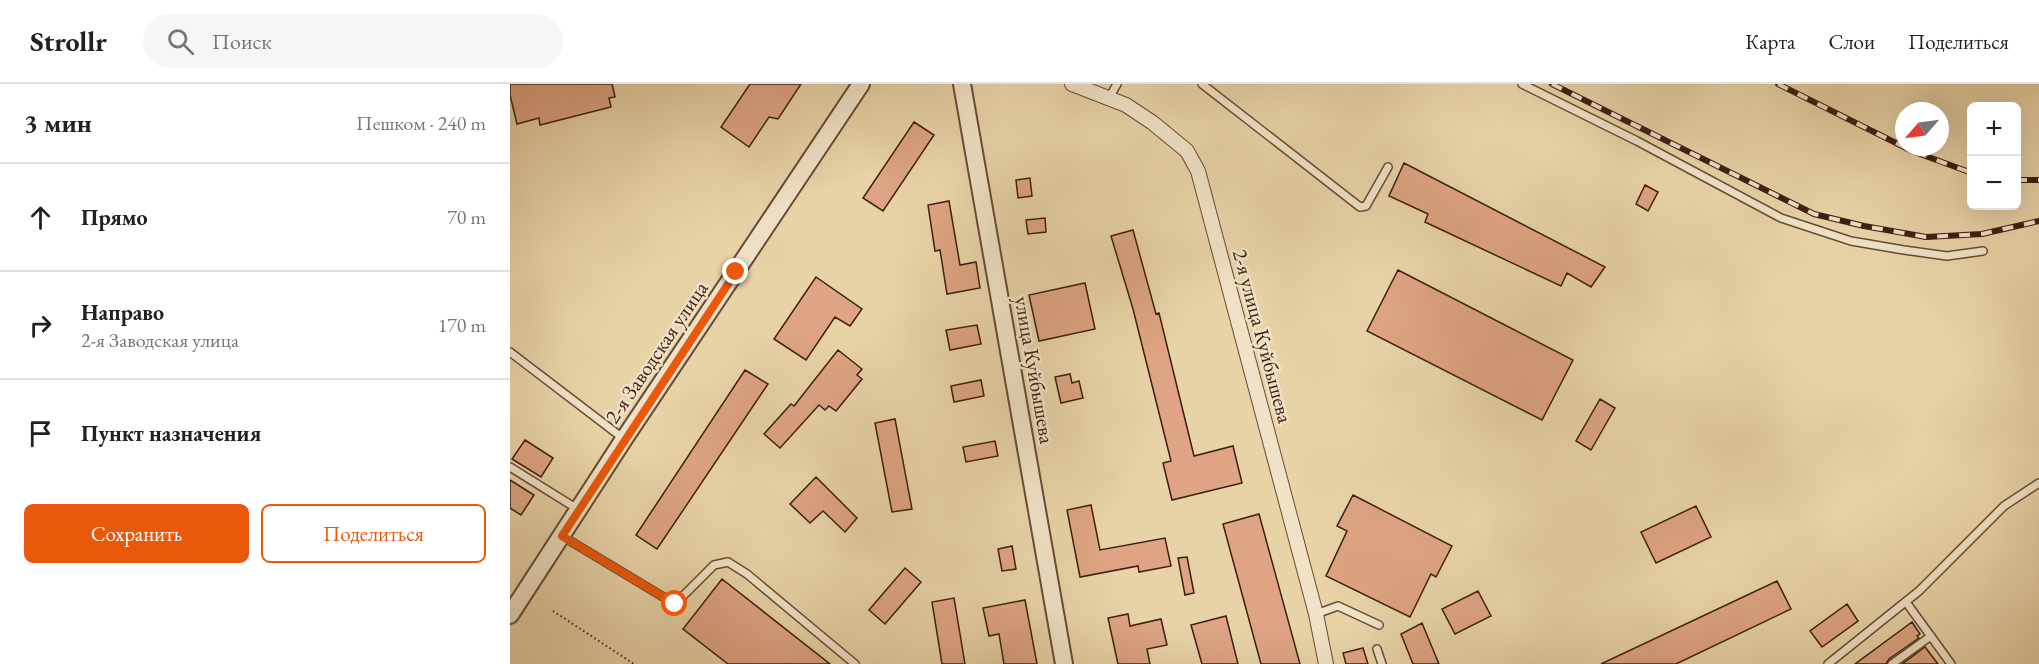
<!DOCTYPE html>
<html lang="ru">
<meta charset="utf-8">
<style>
body{margin:0;font-family:"EB Garamond",serif;background:#f6f6f6;color:#202124}
.controls{position:absolute;right:18px;top:18px;display:grid;overflow:hidden;border-radius:9px;box-shadow:0 6px 24px #0002}
.controls button{width:54px;height:54px;display:grid;place-items:center;padding:0;border:0;border-bottom:2px solid #e0e0e0;background:#fff;color:#202124;font:30px sans-serif}
.compass{position:absolute;left:1385px;top:18px;width:54px;height:54px;border-radius:50%;background:#fff;box-shadow:0 6px 24px #0002;rotate:242deg}
.stop{position:absolute;width:18px;height:18px;margin:-14px;border:4px solid #ea580c;border-radius:50%;background:#fff}
.stop.end{background:#ea580c;border-color:#fff;box-shadow:0 2px 6px #0008}
.list{margin:0;padding:0;list-style:none}
h2{display:flex;justify-content:space-between;align-items:center;height:78px;margin:0;padding:0 24px;font-size:26px}
h2 small{font-size:20px;font-weight:400;color:#757577}
.list li{display:grid;grid-template-columns:39px 1fr auto;gap:18px;align-items:center;box-sizing:border-box;height:108px;padding:0 24px;border-top:2px solid #e0e0e0}
.list b{display:block;font-size:22px;white-space:nowrap}
.list p{margin:0;font-size:20px;white-space:nowrap;color:#757577}
.list em{font-size:20px;font-style:normal;color:#757577}
.actions{display:flex;gap:12px;padding:18px 24px}
.actions a{flex:1;padding:14px 0;border:2px solid #ea580c;border-radius:9px;text-align:center;font-size:21px;color:#ea580c}
.actions .main{background:#ea580c;color:#fff}
.icon{flex:none;width:33px;height:33px;fill:none;stroke:currentColor;stroke-width:2;stroke-linecap:round;stroke-linejoin:round}
.map{position:relative;flex:none;width:1529px;height:580px;overflow:hidden}
header{display:flex;align-items:center;gap:36px;box-sizing:border-box;height:84px;padding:0 30px;background:#fff;border-bottom:2px solid #e0e0e0}
header strong{font-size:28px}
nav{display:flex;gap:33px;margin-inline-start:auto;font-size:21px}
.search{width:420px;height:54px;background:#f6f6f6;display:flex;align-items:center;gap:15px;box-sizing:border-box;padding:0 21px;border-radius:33px;color:#757577;font-size:22px}
main{display:flex}
aside{flex:1;background:#fff}
.map>svg:first-child{display:block}
.building{fill:#dea483;stroke:#3d1e0f;stroke-width:1.5}
.lines{fill:none;stroke-linecap:round;stroke-linejoin:round}
.service-casing{stroke:#684b35;stroke-width:10}
.minor-casing{stroke:#684b35;stroke-width:16}
.tertiary-casing{stroke:#684b35;stroke-width:20}
.path{stroke:#3d1e0f;stroke-width:2;stroke-dasharray:1.5 3;stroke-linecap:butt}
.service{stroke:#f0e2c6;stroke-width:7}
.minor{stroke:#f0e2c6;stroke-width:14}
.tertiary{stroke:#f0e2c6;stroke-width:16}
.rail-casing{stroke:#3d1e0f;stroke-width:6}
.rail{stroke:#f0e2c6;stroke-width:4;stroke-dasharray:11;stroke-linecap:butt}
.route{stroke:#ea580c;stroke-width:8}
.labels{text-anchor:middle;dominant-baseline:central;stroke-width:5;stroke-linejoin:round;paint-order:stroke}
.street-label{font-size:21px;fill:#3d1e0f;stroke:#f0e2c6}
</style>
<header>
<strong>Strollr</strong>
<div class="search"><svg class="icon" aria-label="search" viewBox="0 0 24 24"><circle cx="10" cy="10" r="6"/><path d="M15 15l6 6"/></svg>Поиск</div>
<nav><a>Карта</a><a>Слои</a><a>Поделиться</a></nav>
</header>
<main>
<aside>
<h2>3 мин<small>Пешком · 240 m</small></h2>
<ul class="list">
<li><svg class="icon" aria-label="ahead" viewBox="0 0 24 24"><path d="M12 20V5M6 11l6-6 6 6"/></svg><div><b>Прямо</b></div><em>70 m</em></li>
<li><svg class="icon" aria-label="right" viewBox="0 0 24 24"><path d="M7 20v-9h11M14 6l5 5-5 5"/></svg><div><b>Направо</b><p>2-я Заводская улица</p></div><em>170 m</em></li>
<li><svg class="icon" aria-label="arrive" viewBox="0 0 24 24"><path d="M6 21V4h12l-3 4 3 4H6"/></svg><div><b>Пункт назначения</b></div></li>
</ul>
<div class="actions"><a class="main">Сохранить</a><a>Поделиться</a></div>
</aside>
<div class="map">
<svg width="1529" height="580" viewBox="0 0 1529 580">
<rect width="100%" height="100%" fill="#e8d3a7"/>
<filter id="stains"><feTurbulence type="fractalNoise" baseFrequency=".00333" numOctaves="4"/><feColorMatrix values="0 0 0 0 .2 0 0 0 0 .09 0 0 0 0 .02 0 0 0 .5 -.17"/></filter>
<radialGradient id="worn" r=".72"><stop offset=".6" stop-color="#630" stop-opacity="0"/><stop offset="1" stop-color="#630" stop-opacity=".3"/></radialGradient>
<path class="building" d="M0 0H102L105 13 99 14 101 23 30 41 29 34 7 40 0 11Z
M240 0H291L268 35 259 33 239 63 211 43Z
M404 38 424 51 373 127 353 114Z
M894 79 1095 183 1081 203 1057 189 1051 202 915 138 918 130 879 112Z
M520 94 522 112 508 114 506 96Z
M1135 101 1148 108 1138 127 1126 120Z
M439 117 450 181 466 178 470 204 437 210 430 166 425 167 418 121Z
M535 134 536 148 518 150 516 136Z
M623 146 646 230 649 229 684 372 723 362 732 399 662 416 653 379 661 377 623 225 601 152Z
M888 186 1063 276 1032 336 857 247Z
M306 193 352 225 340 242 325 233 296 276 264 255Z
M575 199 585 245 529 257 519 211Z
M467 241 471 260 440 266 436 246Z
M328 266 352 285 347 291 352 295 326 327 319 322 315 326 309 321 270 364 254 350 281 320 284 322Z
M235 286 258 300 147 465 126 451Z
M560 290 562 299 569 297 573 314 551 319 545 293Z
M471 296 474 312 444 318 441 302Z
M1090 315 1105 324 1081 366 1066 357Z
M385 335 402 425 382 428 365 339Z
M15 356 43 374 31 393 2 375Z
M485 357 488 372 456 378 453 363Z
M306 393 347 434 335 448 313 427 300 439 280 420Z
M0 396 24 411 11 431 0 424Z
M843 411 942 462 926 493 921 490 900 533 816 492 837 447 827 442Z
M581 421 590 466 655 454 661 482 629 488 628 482 570 493 557 426Z
M1186 422 1201 453 1146 479 1131 448Z
M749 430 790 580H751L713 440Z
M502 462 506 485 492 487 488 465Z
M677 473 684 509 675 511 668 474Z
M395 484 411 498 375 540 359 526Z
M212 495 320 580H218L173 545Z
M1267 497 1281 525 1166 580H1091Z
M968 507 981 532 945 550 932 525Z
M444 514 455 580H432L422 518Z
M515 516 527 580H494L489 550 479 552 473 524Z
M1337 520 1348 537 1312 563 1300 547Z
M618 530 620 542 651 535 657 561 637 565 640 580H608L598 534Z
M716 532 728 580H692L681 541Z
M1402 538 1410 550 1407 552 1409 554 1379 575 1376 580H1345Z
M912 539 929 580H903L891 550Z
M1415 563 1428 580H1392Z
M853 564 858 580H836L833 569Z"/>
<g class="lines">
<defs>
<path id="service" d="M692 0 850 123 856 122 878 83
M1012 0 1127 57 1271 134 1341 157 1394 166 1437 172 1473 167
M599 14 607 0
M0 268 114 355
M0 383 69 426
M52 452 165 520 204 481 218 478 237 490 345 580
M1396 518 1441 580
M806 530 828 522 869 541
M867 565 872 580
M1318 580 1409 507 1494 422 1529 399
M1382 580 1421 552"/>
<path id="minor" d="M562 0 616 21 643 39 677 67 688 87 806 530 816 580"/>
<path id="tertiary" d="M452 0 554 580
M0 531 114 355 351 0"/>
</defs>
<use href="#service" class="service-casing"/>
<use href="#minor" class="minor-casing"/>
<use href="#tertiary" class="tertiary-casing"/>
<path class="path" d="M43 527 124 580"/>
<use href="#service" class="service"/>
<use href="#minor" class="minor"/>
<use href="#tertiary" class="tertiary"/>
<defs>
<path id="rail" d="M1042 0 1304 130 1354 142 1416 153 1472 150 1529 137
M1268 0 1402 67 1462 89
M1506 96H1529"/>
</defs>
<use href="#rail" class="rail-casing"/>
<use href="#rail" class="rail"/>
</g>
<g class="lines">
<path class="route" d="M165 520 52 452 226 188"/>
</g>
<g class="labels">
<g class="street-label">
<text transform="translate(753 252) rotate(75)">2-я улица Куйбышева</text>
<text transform="translate(146 268) rotate(-56)">2-я Заводская улица</text>
<text transform="translate(525 286) rotate(80)">улица Куйбышева</text>
</g>
</g>
<rect width="100%" height="100%" filter="url(#stains)"/>
<rect width="100%" height="100%" fill="url(#worn)"/>
</svg>
<div class="controls">
<button>+</button>
<button>−</button>
</div>
<svg class="compass" viewBox="-18 -18 36 36"><path d="M0-13l5 13h-10z" fill="#e53935"/><path d="M0 13l5-13h-10z" fill="#757577"/></svg>
<div class="stop" style="left:165px;top:520px"></div>
<div class="stop end" style="left:226px;top:188px"></div>
</div>
</main>
